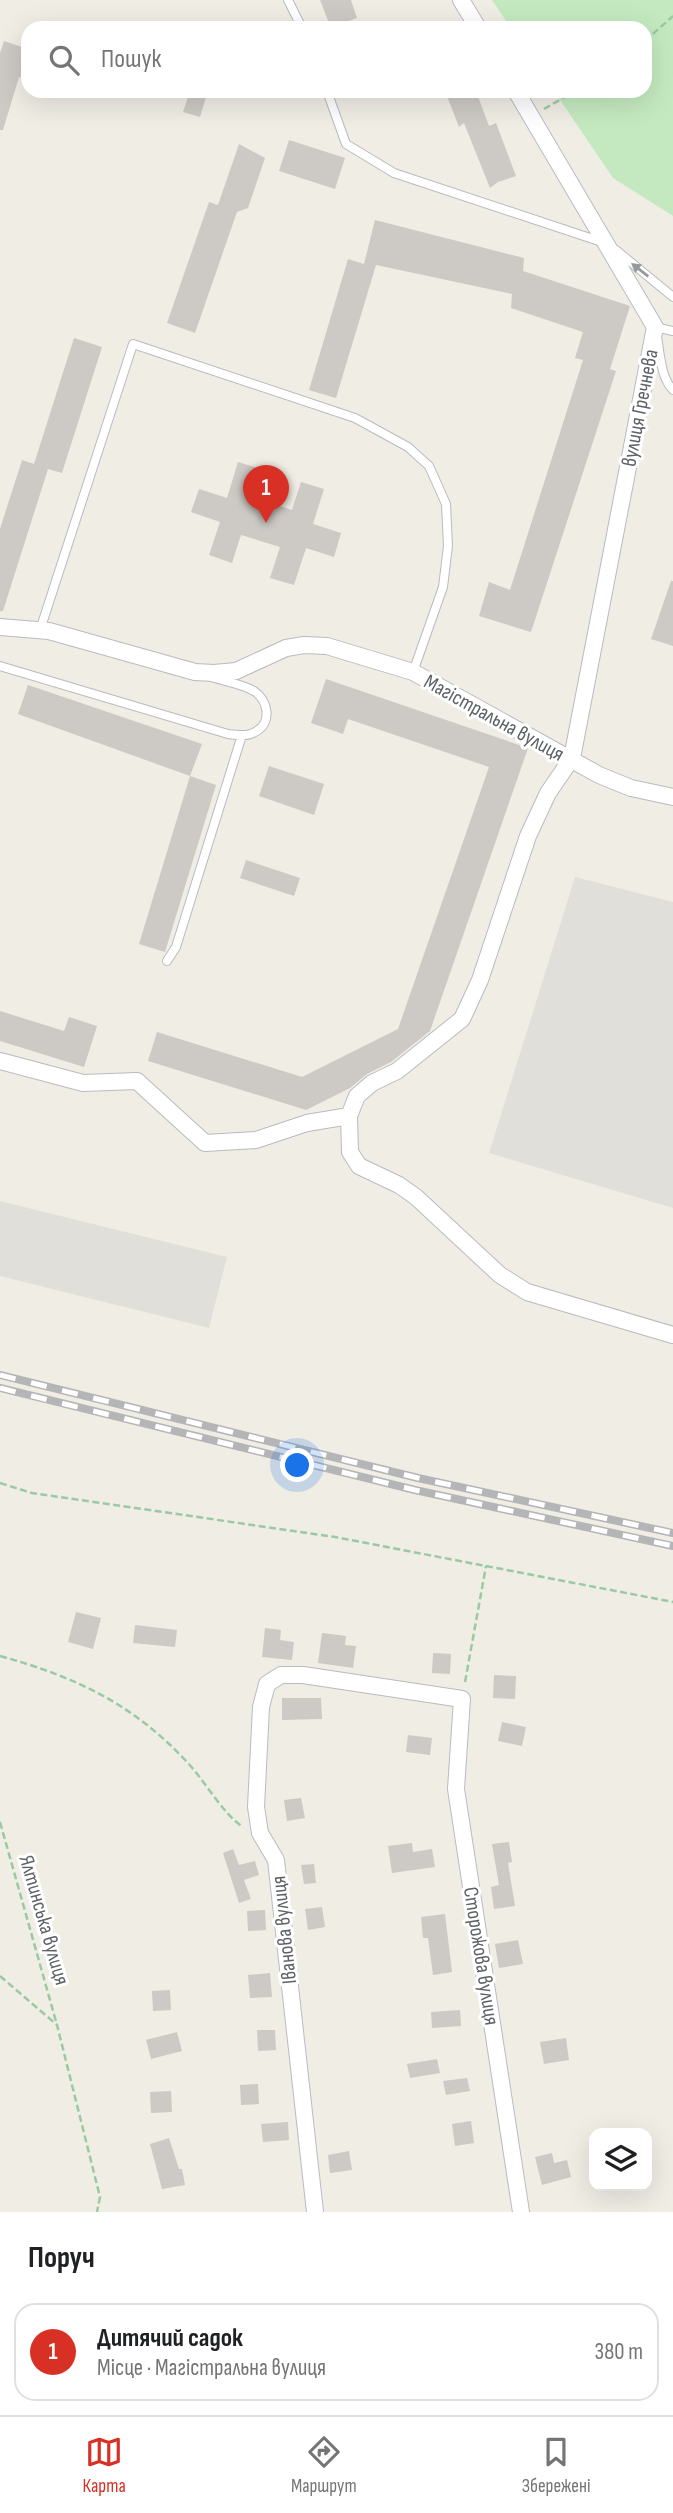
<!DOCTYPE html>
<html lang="uk">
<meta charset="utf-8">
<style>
body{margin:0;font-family:"Sofia Sans Condensed",sans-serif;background:#f6f6f6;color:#202124}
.controls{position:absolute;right:21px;bottom:21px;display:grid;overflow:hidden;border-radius:14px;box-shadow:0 7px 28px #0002}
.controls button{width:63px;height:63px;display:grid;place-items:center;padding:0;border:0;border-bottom:2px solid #e0e0e0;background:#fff;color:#202124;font:35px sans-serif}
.you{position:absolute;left:298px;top:1466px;width:24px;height:24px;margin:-18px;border:5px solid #fff;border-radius:50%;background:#1a73e8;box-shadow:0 0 0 10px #1a73e833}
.badge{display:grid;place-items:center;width:46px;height:46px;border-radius:50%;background:#d93025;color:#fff;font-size:23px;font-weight:700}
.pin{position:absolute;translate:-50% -58px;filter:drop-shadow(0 2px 4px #0008)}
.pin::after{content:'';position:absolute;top:37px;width:24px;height:21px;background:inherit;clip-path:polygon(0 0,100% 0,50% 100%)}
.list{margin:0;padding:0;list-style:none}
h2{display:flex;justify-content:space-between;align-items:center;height:91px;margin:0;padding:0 28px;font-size:30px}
h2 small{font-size:23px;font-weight:400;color:#757577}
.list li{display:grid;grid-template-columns:46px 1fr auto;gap:21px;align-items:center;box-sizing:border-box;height:98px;margin:0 14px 14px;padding:0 14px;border:2px solid #e0e0e0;border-radius:21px}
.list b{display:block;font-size:26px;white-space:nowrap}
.list p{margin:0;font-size:23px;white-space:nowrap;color:#757577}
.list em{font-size:23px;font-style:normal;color:#757577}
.icon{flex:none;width:38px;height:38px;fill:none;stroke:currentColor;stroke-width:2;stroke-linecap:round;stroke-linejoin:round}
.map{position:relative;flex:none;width:673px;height:2212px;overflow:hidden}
.search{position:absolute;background:#fff;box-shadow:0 7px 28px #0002;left:21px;right:21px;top:21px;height:77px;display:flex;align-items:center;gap:18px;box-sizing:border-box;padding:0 24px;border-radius:21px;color:#757577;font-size:26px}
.sheet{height:203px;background:#fff}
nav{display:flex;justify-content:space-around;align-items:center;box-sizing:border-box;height:98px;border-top:2px solid #e0e0e0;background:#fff;font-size:19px;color:#757577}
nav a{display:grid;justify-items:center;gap:4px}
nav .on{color:#d93025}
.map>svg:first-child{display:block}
.industrial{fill:#e1dfd9}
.green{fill:#c4e9c0}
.building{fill:#cdc9c4}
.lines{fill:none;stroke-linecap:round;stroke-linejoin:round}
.service-casing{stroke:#b8bbbf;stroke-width:10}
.minor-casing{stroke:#b8bbbf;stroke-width:18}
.path{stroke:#99caa3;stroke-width:2.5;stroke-dasharray:7 3.5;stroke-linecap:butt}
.service{stroke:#fff;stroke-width:8}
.minor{stroke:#fff;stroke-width:16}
.rail-casing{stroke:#b4b5b6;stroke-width:8}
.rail{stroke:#fff;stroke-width:5;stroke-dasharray:16;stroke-linecap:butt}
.oneway{fill:#96999c}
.labels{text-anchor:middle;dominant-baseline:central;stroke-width:6;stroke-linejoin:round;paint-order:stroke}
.street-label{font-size:21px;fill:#5d6266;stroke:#fff}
</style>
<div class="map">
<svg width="673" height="2212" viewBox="0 0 673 2212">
<rect width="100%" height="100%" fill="#f0ede5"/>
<path class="industrial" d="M575 877 673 902V1208L489 1153Z
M0 1201 227 1257 209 1328 0 1276Z"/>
<path class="green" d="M492 0H673V216L613 178 554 91H645V28H511Z"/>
<path class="building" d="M320 0H351L357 18 331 28Z
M4 41 28 49V80L19 77 3 130H0V53Z
M190 91H208L200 117 183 112Z
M445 91H476L489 126 496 123 516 176 498 182 490 188 464 123 459 127Z
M289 140 345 158 335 189 279 171Z
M239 144 265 158 248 208 237 212 195 333 167 323 209 202 218 205Z
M375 220 524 258 523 271 630 306 610 369 616 371 531 632 479 616 489 582 510 590 583 360 575 358 583 332 511 308 512 294 376 265 336 398 309 390 348 259 364 264Z
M74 338 102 347 62 473 48 469 3 611H0V529L22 460 34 464Z
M238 462 261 469 252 497 292 510 301 482 324 489 313 524 341 533 334 557 306 548 294 585 270 578 280 547 241 535 232 563 209 555 220 522 191 512 199 489 227 498Z
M671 581H673V646L651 639Z
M326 679 528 748 430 1031 391 1062 367 1074 350 1088 306 1110 148 1061 157 1032 302 1077 398 1029 489 767 348 719 343 734 311 723Z
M28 685 202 744 190 776 18 714Z
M269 766 324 784 314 815 259 796Z
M190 776 216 785 165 952 139 944Z
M246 860 300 878 294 896 240 878Z
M0 1011 64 1031 69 1017 97 1026 84 1067 0 1041Z
M76 1612 101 1618 93 1649 68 1642Z
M135 1625 177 1630 175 1647 133 1643Z
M265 1628 281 1630 280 1640 294 1642 292 1660 262 1657Z
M322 1633 346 1636 345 1645 356 1646 353 1668 318 1663Z
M433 1653 451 1654 450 1674 432 1673Z
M494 1675 516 1676 515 1699 493 1698Z
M282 1698H321L322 1719 282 1720Z
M502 1722 526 1727 522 1746 498 1741Z
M408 1735 432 1738 430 1755 406 1752Z
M301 1798 305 1818 287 1821 284 1800Z
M509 1842 512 1862 508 1863 515 1906 494 1909 491 1887 499 1885 492 1844Z
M412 1843 413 1852 432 1849 435 1867 392 1873 388 1846Z
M233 1849 239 1865 255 1861 259 1875 244 1880 251 1899 239 1903 223 1853Z
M314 1864 316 1883 304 1884 301 1865Z
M322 1907 325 1927 308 1930 305 1909Z
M265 1910 266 1930 248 1931 247 1911Z
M445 1914 452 1972 433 1975 428 1938H423L421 1917Z
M518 1940 523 1964 499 1968 495 1944Z
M270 1973 272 1997 250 1998 248 1975Z
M170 1990 171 2010 153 2011 152 1991Z
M460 2010 461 2026 432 2028 431 2012Z
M257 2030H275L276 2050 258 2051Z
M177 2032 182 2051 151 2059 146 2040Z
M566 2038 569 2060 544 2064 540 2042Z
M437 2059 440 2073 410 2078 407 2064Z
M467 2078 470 2091 446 2095 443 2081Z
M258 2084 259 2104 241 2105 240 2085Z
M171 2091 172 2112 151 2113 150 2092Z
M471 2121 474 2143 455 2146 452 2124Z
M288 2122 289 2140 263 2142 261 2124Z
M169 2138 179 2169H182L185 2185 162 2189 150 2144Z
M349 2151 352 2170 330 2173 328 2155Z
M552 2153 554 2163 567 2160 571 2177 542 2185 535 2157Z"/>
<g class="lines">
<defs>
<path id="service" d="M288 0 302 28
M327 91 346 144 394 173 602 242
M616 250 673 297
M673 331 655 327C660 346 659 376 673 390
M40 630 133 344 355 418 408 447 429 466 446 504 448 546 443 587 413 672
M0 666 228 734C236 735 248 737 255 732 273 723 268 700 254 691 242 684 224 681 211 677
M167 961 176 947 242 735"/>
<path id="minor" d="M461 0 478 28
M516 91 655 327 572 758 548 793 528 836 480 980 462 1019 397 1071 372 1083 357 1096 349 1116 350 1152 359 1166 399 1185 416 1197 500 1275 527 1292 673 1335
M0 627 49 631 195 672 214 673 236 671 286 648 304 645 327 646 413 672 599 775 631 788 673 797
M0 1061 83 1083 137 1081 205 1143 256 1140 307 1123 349 1116
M315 2212 276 1860 260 1833 256 1807 261 1707 267 1684 281 1675H303L462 1699 456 1789 521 2212"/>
</defs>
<use href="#service" class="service-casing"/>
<use href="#minor" class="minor-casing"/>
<path class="path" d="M645 41 673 16
M544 109 575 91
M0 1483 32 1493 335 1537 673 1602
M0 1656C76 1677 133 1704 187 1762 205 1781 222 1813 243 1827
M465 1682 486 1566
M0 1822 57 2025
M0 1976 57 2025 100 2197 97 2212"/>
<use href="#service" class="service"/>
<use href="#minor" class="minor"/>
<defs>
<path id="rail" d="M0 1375 418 1478 673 1533
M0 1388 415 1490 673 1546"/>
</defs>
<use href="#rail" class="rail-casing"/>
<use href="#rail" class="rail"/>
</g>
<defs><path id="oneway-solid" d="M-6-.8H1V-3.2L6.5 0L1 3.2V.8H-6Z" transform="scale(1.75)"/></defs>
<use class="oneway" href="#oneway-solid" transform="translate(640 270) rotate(-142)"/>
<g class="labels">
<g class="street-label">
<text transform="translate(640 408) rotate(-79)">вулиця Гречнева</text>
<text transform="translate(494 718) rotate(29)">Магістральна вулиця</text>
<text transform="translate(44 1920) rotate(74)">Ялтинська вулиця</text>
<text transform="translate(284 1930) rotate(-96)">Іванова вулиця</text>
<text transform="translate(481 1956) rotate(81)">Сторожова вулиця</text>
</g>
</g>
</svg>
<div class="controls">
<button><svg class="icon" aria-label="layers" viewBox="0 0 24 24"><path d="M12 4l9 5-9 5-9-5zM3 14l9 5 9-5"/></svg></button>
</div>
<div class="you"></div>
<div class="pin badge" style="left:266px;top:523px">1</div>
<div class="search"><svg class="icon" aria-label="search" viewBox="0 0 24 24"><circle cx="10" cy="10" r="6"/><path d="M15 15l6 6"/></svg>Пошук</div>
</div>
<section class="sheet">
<h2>Поруч<small></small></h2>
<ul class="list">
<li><span class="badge">1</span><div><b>Дитячий садок</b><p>Місце · Магістральна вулиця</p></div><em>380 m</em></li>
</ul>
</section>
<nav>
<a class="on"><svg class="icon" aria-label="map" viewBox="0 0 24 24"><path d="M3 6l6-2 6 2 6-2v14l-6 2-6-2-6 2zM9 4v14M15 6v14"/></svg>Карта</a>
<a><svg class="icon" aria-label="directions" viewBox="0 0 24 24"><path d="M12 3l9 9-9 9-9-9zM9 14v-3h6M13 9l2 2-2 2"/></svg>Маршрут</a>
<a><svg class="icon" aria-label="saved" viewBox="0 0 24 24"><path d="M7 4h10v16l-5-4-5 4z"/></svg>Збережені</a>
</nav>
